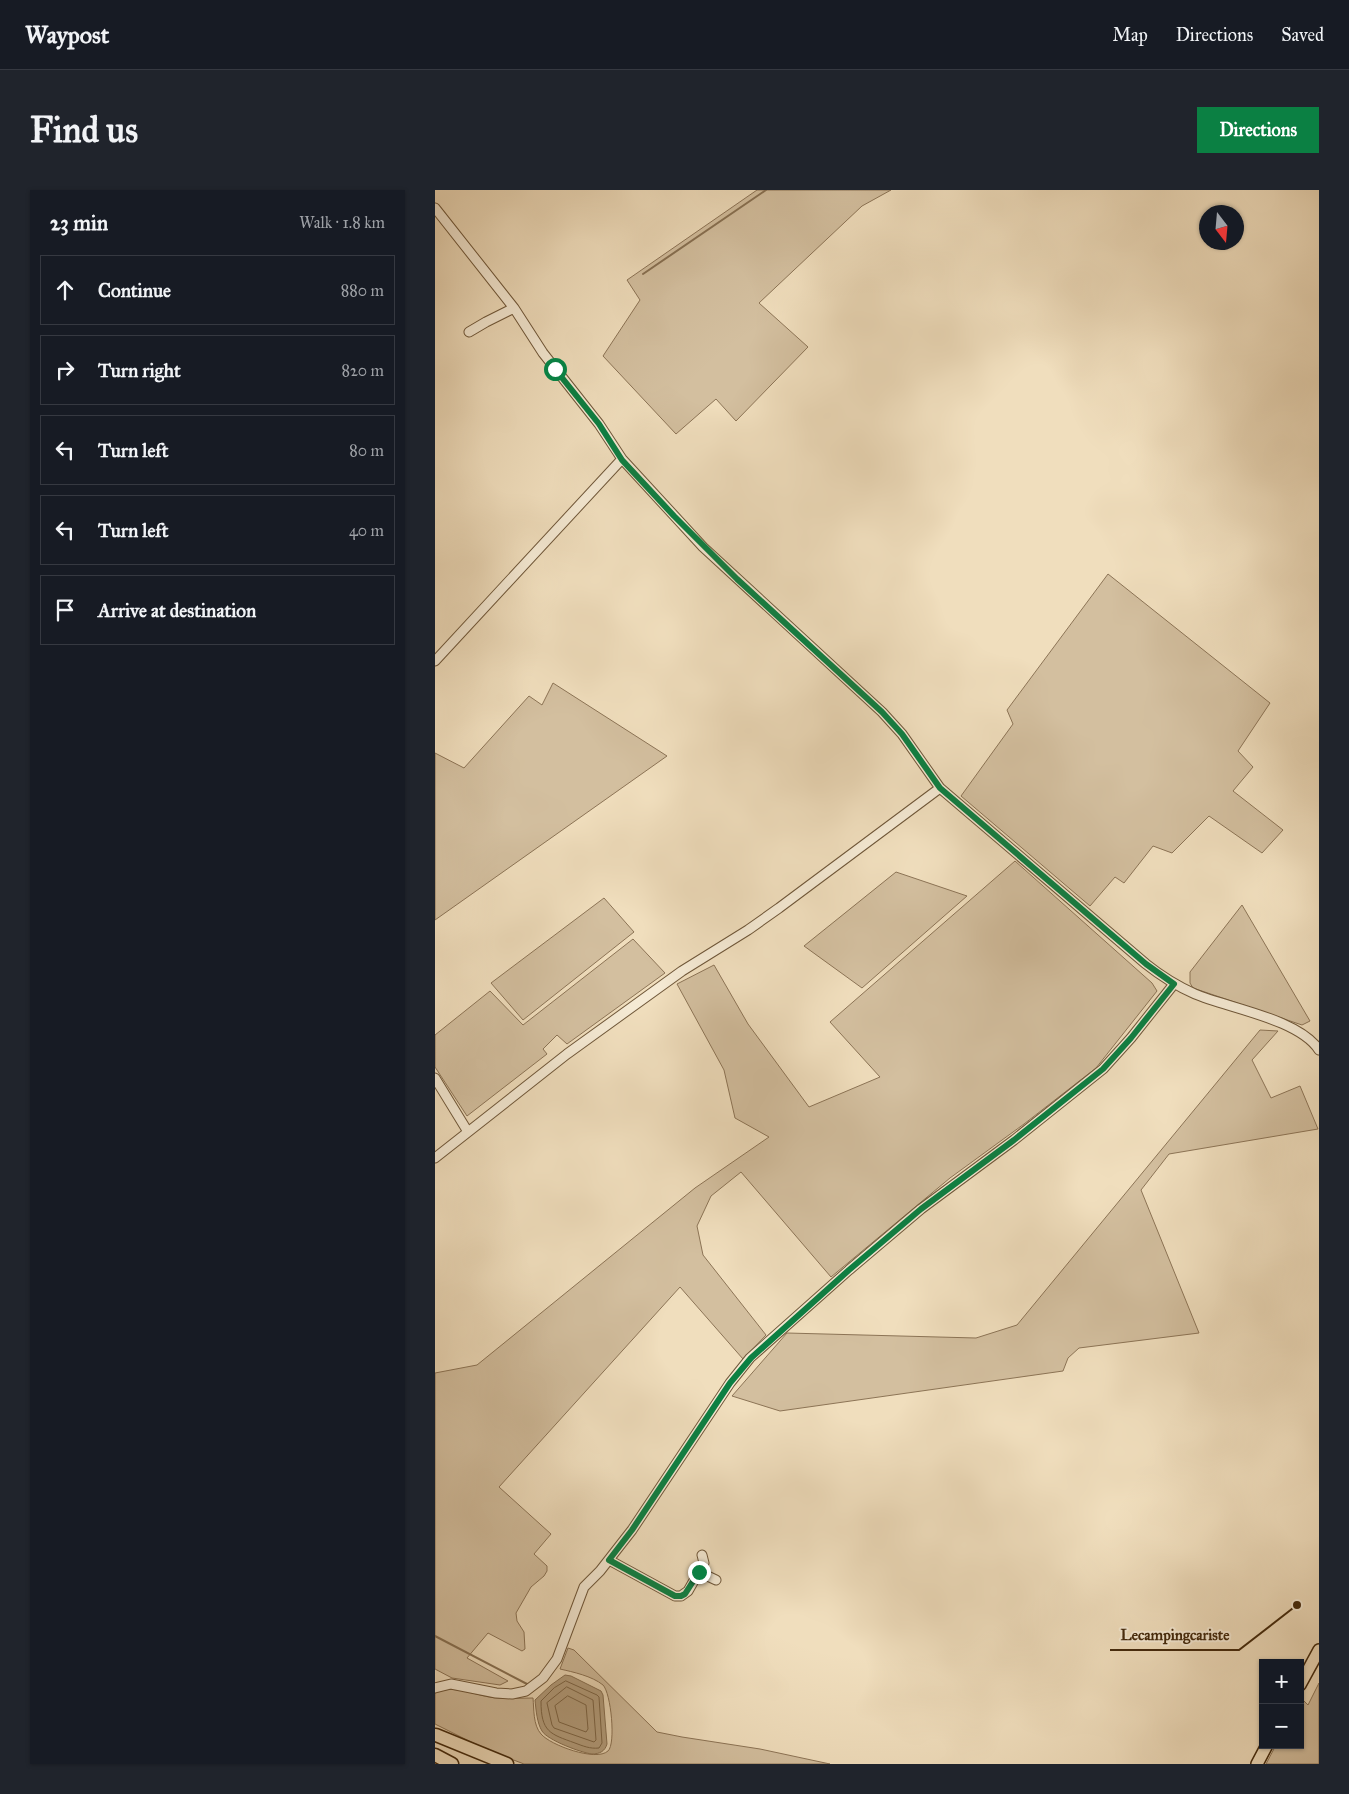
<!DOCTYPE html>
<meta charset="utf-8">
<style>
body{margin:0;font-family:"IM FELL Great Primer",serif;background:#20242c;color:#f1f3f6}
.controls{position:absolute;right:15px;bottom:15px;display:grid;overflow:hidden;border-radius:0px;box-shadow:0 1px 4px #0004}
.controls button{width:45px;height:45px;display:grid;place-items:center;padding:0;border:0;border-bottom:1px solid #363941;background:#171b24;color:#f1f3f6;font:25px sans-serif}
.compass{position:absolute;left:764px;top:15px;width:45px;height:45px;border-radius:50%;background:#171b24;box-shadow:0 1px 4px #0004;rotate:164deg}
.stop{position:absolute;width:15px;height:15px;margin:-11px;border:4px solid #0b8043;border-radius:50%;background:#fff}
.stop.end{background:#0b8043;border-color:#fff;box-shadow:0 1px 5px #0008}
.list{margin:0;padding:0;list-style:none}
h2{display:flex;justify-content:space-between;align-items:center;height:65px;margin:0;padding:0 20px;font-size:21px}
h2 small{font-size:16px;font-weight:400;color:#9ea1a6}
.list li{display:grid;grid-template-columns:32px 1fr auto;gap:15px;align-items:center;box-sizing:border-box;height:70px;margin:0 10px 10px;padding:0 10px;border:1px solid #363941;border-radius:0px}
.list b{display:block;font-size:19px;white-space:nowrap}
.list em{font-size:16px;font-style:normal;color:#9ea1a6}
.icon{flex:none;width:28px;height:28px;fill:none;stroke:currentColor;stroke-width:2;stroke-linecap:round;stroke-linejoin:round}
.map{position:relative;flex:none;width:884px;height:1574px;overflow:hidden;border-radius:0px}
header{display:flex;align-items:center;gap:30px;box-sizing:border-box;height:70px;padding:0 25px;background:#171b24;border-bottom:1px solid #363941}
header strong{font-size:24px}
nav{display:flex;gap:28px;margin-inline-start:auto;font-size:18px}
.intro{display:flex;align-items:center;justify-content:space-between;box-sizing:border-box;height:120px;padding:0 30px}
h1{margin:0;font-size:35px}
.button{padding:12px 22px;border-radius:0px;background:#0b8043;color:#fff;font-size:18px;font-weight:700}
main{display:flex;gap:30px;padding:0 30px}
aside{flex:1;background:#171b24;border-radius:0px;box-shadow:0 1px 4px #0004}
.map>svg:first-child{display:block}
.green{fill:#d3bf9f;stroke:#8c7456}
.water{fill:#b6a181;stroke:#887153}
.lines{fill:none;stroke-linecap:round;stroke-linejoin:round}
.shore{stroke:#7d6647;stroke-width:1}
.stream{stroke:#887153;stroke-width:2}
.minor-casing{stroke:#6f5739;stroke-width:11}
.major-casing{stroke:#442a0d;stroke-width:14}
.highway-casing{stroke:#442a0d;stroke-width:15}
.minor{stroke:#f5ead4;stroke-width:9}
.major{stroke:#f0debd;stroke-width:11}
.highway{stroke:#f0debd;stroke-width:12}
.route{stroke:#0b8043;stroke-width:6}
.leader{fill:none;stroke:#442a0d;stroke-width:2}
.callout-dot{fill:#442a0d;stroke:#f5ead4;stroke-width:2}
.callout-label{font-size:15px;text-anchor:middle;font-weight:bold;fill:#442a0d;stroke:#f5ead4;stroke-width:4;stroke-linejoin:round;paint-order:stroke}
</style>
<header>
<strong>Waypost</strong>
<nav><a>Map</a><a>Directions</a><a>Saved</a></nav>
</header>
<div class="intro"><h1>Find us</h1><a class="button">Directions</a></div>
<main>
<aside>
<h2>23 min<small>Walk · 1.8 km</small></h2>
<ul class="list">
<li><svg class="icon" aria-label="ahead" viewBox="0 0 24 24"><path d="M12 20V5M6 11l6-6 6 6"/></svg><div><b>Continue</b></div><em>880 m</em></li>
<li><svg class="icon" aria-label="right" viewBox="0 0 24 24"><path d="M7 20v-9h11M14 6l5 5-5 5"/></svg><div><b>Turn right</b></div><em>820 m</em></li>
<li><svg class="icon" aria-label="left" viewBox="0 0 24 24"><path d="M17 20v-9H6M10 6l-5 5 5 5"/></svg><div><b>Turn left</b></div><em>80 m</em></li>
<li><svg class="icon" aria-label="left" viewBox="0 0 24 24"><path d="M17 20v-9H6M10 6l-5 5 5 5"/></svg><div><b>Turn left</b></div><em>40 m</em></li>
<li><svg class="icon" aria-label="arrive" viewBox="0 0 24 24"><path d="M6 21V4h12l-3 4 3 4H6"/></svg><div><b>Arrive at destination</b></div></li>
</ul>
</aside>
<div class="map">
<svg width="884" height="1574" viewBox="0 0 884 1574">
<rect width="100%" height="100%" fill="#f0debd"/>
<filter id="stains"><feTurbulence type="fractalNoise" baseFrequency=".004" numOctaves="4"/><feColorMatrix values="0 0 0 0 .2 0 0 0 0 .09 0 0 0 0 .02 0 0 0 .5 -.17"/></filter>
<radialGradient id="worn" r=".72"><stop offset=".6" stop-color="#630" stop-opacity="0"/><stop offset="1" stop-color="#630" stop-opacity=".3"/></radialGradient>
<path class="green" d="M322 0H456L427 16 324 113 373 157 301 231 281 209 241 244 168 166 205 110 192 90Z
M673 384 835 513 803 561 818 577 798 601 848 640 827 663 774 626 737 663 718 656 689 693 680 687 655 716 526 606 578 534 572 520Z
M118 493 232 566 0 730V563L29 578 94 506 107 515Z
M580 671 717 793 722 801 661 878 589 934 515 988 396 1087 306 982 276 1006 262 1036 268 1065 331 1145 308 1169 245 1097 64 1297 116 1344 99 1364 112 1376V1381L109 1386 96 1397 81 1423 82 1431 89 1442 90 1459 87 1461 53 1443 32 1468 73 1491 65 1495 17 1488 0 1479V1183L42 1175 260 998 334 947 300 928 289 880 242 794 279 775 313 834 374 917 445 887 395 832Z
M461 682 532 706 427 798 369 756Z
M169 708 199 742 88 830 56 793Z
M807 715 875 831 867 835 758 798 755 793V782Z
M198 749 230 783 132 854 122 845 108 859 112 864 32 926 0 877V845L55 801 88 835Z
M825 840 843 841 817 870 836 908 865 896 883 939 734 964 706 1000 764 1143 644 1158 633 1168 628 1181 345 1221 297 1206 352 1143 541 1148 582 1135Z
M133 1458 139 1460 222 1542 247 1547 325 1559 395 1574H89L50 1559 0 1534V1503C18 1493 43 1507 62 1508 74 1509 86 1508 98 1508 99 1519 98 1535 106 1544 115 1555 161 1572 173 1561 181 1554 176 1503 168 1495 157 1486 138 1482 125 1479Z
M884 1493V1574H831L841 1555H865V1511L867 1509 873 1515Z"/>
<path class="water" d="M130 1485 136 1486 166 1501 168 1505 172 1554C170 1561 165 1564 157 1564 147 1563 112 1550 107 1541 102 1533 101 1520 100 1510L116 1495Z"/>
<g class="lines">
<path class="shore" d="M131 1491 162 1505 164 1507 167 1553 164 1558C155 1559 148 1556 140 1553 115 1544 106 1542 106 1511L119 1498Z
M132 1497 158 1510 161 1550 159 1552 119 1538 117 1535 112 1513Z
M133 1506 151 1515 153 1539 151 1542 124 1532 120 1516Z"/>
<path class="stream" d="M208 84 331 0
M0 1446 92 1494"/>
<defs>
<path id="minor" d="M0 18 79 118 108 163 164 234 187 269 268 357 447 522 467 544 505 598 711 774C726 786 742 796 760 804 793 818 864 829 884 860
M34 142 51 132 79 118
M0 471 187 269
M0 888 33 942
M0 968 132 864 247 781 313 740 344 718 505 598
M174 1370 240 1406H246L253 1401 269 1373 267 1365
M264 1382 281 1390
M0 1498 16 1494 61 1503 77 1504 91 1501 108 1488 122 1469 149 1397 165 1381 197 1340 295 1193 315 1168 414 1080 486 1019 579 950 668 879 696 848 739 794"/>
<path id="major" d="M865 1495 884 1460
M822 1574 832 1555"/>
<path id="highway" d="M1 1545 72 1574
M0 1565 17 1574"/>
</defs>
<use href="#minor" class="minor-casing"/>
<use href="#major" class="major-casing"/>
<use href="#highway" class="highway-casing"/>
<use href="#minor" class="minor"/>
<use href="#major" class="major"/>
<use href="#highway" class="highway"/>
</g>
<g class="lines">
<path class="route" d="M120 179 164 234 187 270 239 326 302 389 447 522 467 544 505 598 711 774 739 794 696 848 668 879 579 950 486 1019 414 1080 316 1168 295 1193 197 1340 174 1370 240 1406H246L250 1404 264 1382"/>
</g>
<path class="leader" d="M862 1415L804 1460H675"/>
<circle class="callout-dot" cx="862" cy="1415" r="5"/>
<g class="callout-label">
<text x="740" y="1450">Lecampingcariste</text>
</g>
<rect width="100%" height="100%" filter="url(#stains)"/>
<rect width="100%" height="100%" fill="url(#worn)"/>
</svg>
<div class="controls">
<button>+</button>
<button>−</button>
</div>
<svg class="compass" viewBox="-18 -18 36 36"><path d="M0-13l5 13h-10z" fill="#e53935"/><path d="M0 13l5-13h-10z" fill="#9ea1a6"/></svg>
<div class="stop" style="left:120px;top:179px"></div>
<div class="stop end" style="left:264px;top:1382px"></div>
</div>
</main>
